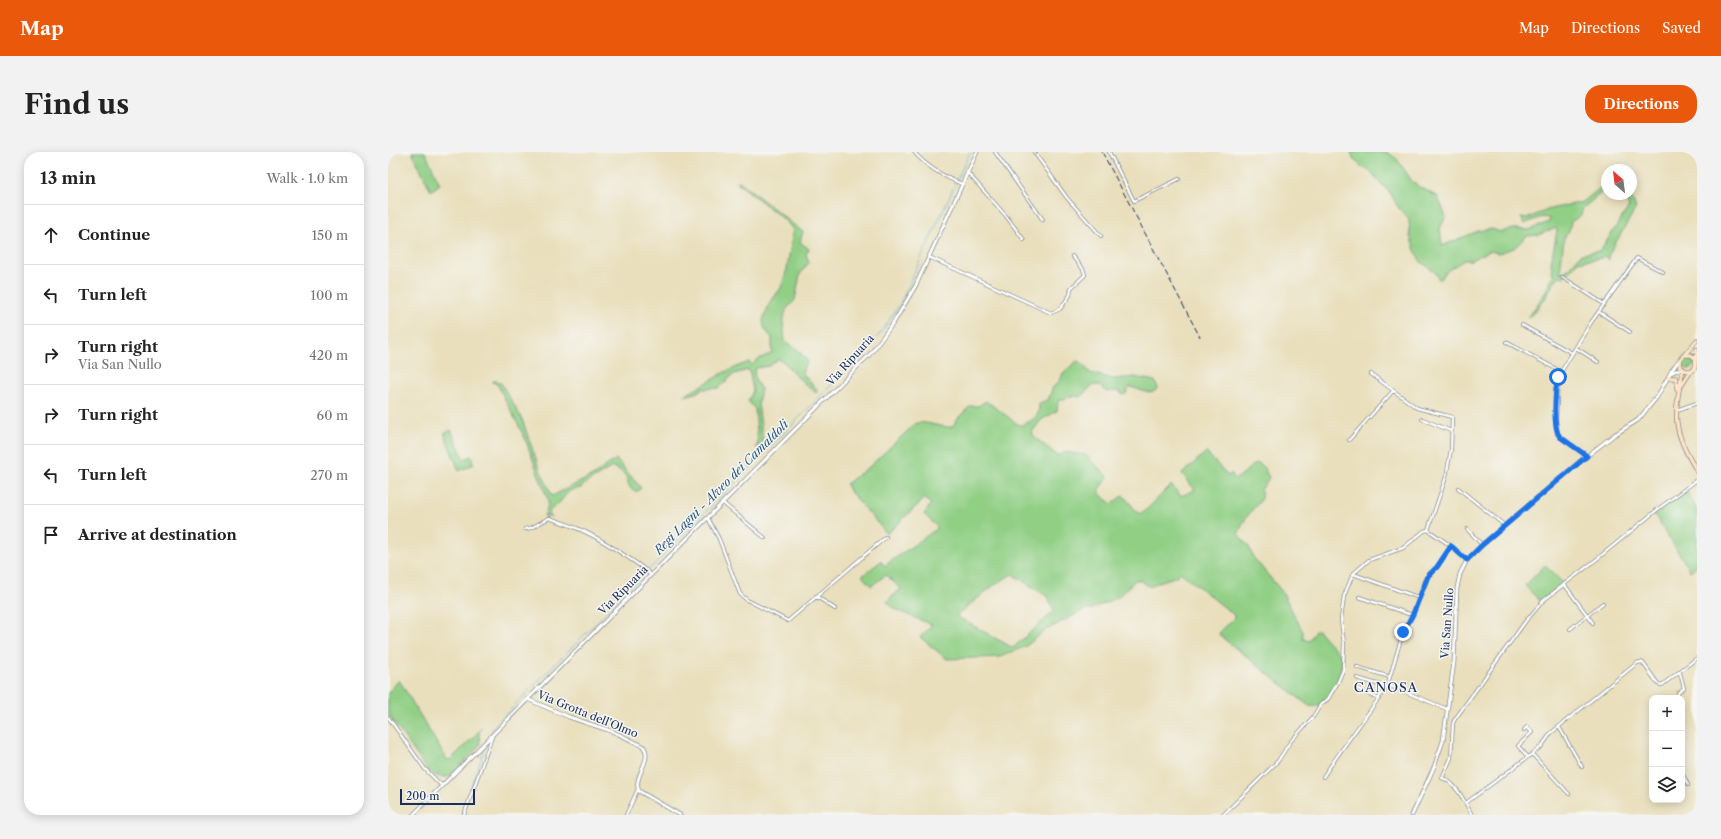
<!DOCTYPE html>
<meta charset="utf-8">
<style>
body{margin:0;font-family:"Libre Caslon Text",serif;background:#f2f2f2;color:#222}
.controls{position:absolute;right:12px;bottom:12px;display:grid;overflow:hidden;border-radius:8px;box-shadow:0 2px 10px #0003}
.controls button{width:36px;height:36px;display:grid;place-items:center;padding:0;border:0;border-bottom:1px solid #e0e0e0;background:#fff;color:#222;font:20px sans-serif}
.compass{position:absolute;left:1213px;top:12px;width:36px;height:36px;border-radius:50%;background:#fff;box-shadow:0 2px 10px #0003;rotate:332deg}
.scale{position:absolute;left:12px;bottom:10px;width:75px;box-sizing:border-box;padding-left:4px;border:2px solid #1b2f5e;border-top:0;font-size:11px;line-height:14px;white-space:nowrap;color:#1b2f5e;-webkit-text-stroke:3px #f6f6f2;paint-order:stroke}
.stop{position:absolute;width:12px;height:12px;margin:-9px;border:3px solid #1a73e8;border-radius:50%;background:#fff}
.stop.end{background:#1a73e8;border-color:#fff;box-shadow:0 1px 4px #0008}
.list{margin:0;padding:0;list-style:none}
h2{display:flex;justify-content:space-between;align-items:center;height:52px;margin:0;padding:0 16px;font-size:17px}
h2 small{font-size:13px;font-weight:400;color:#767676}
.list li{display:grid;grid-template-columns:26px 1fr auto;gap:12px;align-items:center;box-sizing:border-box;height:60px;padding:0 16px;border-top:1px solid #e0e0e0}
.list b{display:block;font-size:15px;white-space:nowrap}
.list p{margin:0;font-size:13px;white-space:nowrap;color:#767676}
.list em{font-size:13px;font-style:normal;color:#767676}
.icon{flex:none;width:22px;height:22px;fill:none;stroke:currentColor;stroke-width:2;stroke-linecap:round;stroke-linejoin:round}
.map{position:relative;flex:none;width:1309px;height:663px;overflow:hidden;border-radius:16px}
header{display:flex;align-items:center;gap:24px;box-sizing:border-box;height:56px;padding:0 20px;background:#ea580c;color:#fff}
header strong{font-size:19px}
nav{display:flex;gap:22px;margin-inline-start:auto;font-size:14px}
.intro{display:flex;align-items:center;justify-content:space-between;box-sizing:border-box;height:96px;padding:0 24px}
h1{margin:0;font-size:28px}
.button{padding:10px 18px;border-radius:16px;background:#ea580c;color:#fff;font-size:14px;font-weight:700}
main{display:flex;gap:24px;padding:0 24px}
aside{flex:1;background:#fff;border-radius:16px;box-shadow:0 2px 10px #0003}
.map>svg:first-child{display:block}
.green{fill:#91cf85;stroke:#567f72;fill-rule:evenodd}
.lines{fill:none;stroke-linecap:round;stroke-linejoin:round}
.stream{stroke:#4daecc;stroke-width:1}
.minor-casing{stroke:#82878d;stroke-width:4}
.tertiary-casing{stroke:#82878d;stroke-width:4.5}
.secondary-casing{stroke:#82878d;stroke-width:5}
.minor{stroke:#fff;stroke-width:2.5}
.tertiary{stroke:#fff;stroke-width:3}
.secondary{stroke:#ffe4c6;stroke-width:3.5}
.rail{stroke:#1b2f5e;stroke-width:1;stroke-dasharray:6 3;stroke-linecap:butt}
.route{stroke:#1a73e8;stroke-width:5}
.labels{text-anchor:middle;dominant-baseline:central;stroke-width:3;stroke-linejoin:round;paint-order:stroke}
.street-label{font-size:11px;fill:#1b2f5e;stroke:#f6f6f2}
.water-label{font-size:12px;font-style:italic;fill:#2c5b84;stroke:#f6f6f2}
.quarter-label{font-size:13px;letter-spacing:1px;fill:#1b2f5e;stroke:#f6f6f2}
</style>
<header>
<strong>Map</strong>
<nav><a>Map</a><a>Directions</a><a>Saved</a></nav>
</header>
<div class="intro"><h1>Find us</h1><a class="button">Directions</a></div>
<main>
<aside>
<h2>13 min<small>Walk · 1.0 km</small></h2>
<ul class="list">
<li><svg class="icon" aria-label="ahead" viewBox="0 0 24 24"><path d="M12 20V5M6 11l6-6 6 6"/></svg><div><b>Continue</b></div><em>150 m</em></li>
<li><svg class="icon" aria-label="left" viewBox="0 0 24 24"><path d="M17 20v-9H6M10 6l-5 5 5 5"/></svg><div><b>Turn left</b></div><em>100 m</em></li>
<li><svg class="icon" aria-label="right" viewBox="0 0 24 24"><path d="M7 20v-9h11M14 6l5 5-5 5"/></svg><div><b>Turn right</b><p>Via San Nullo</p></div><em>420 m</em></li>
<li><svg class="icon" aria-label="right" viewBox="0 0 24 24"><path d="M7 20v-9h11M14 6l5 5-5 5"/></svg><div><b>Turn right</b></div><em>60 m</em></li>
<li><svg class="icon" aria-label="left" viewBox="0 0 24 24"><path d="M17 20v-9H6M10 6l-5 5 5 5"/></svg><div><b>Turn left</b></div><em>270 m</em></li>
<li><svg class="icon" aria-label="arrive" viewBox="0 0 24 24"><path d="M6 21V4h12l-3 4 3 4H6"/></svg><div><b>Arrive at destination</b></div></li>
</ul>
</aside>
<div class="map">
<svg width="1309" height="663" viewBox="0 0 1309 663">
<rect width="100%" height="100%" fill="#f6f6f2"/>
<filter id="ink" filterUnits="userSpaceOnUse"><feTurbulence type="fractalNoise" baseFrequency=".025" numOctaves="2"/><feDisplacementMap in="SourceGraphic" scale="8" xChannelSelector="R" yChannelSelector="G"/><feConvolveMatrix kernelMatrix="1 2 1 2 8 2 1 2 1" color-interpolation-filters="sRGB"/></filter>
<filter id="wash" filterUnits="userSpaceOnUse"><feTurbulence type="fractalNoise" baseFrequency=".012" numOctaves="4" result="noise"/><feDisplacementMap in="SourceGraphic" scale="16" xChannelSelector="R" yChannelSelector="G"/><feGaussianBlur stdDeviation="0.9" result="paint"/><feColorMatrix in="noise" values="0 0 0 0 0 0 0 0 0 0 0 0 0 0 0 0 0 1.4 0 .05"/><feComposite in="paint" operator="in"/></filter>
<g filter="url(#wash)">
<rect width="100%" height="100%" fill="#e9dfbc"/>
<path class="green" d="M24 0H37L52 32 43 39Z
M963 0H999L1009 7 1024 29 1031 35 1050 45 1058 65 1052 76 1054 94 1090 79 1104 77 1112 80 1126 77 1141 78 1161 70V66L1154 65 1136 72 1133 65 1140 66 1162 57 1195 50 1219 30V36L1195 56 1193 63 1183 70 1181 79 1176 86 1172 121 1179 118 1193 102 1212 99 1241 55 1235 42H1242L1248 56 1221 102V108L1217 104 1214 106 1190 110 1176 125 1171 124 1160 140 1161 142 1141 166 1140 165 1154 146 1164 127 1165 122 1163 111 1169 79 1168 76 1150 83 1139 84 1126 96 1110 101 1102 99 1083 108H1076L1059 119 1051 128 1047 120 1033 110 1028 101 1022 84 1021 68 1010 55 1002 41 981 19 973 14 966 8Z
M350 29H351L415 80 412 90 421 97 418 102 421 110 412 122 407 148 398 158 395 169 397 189 410 198 420 210 415 217V222L430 239 428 241 407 223 396 210 390 207 381 214 368 216C364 223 369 232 373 237L370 251 375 290 368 296 370 291 367 257 360 249 365 239 362 222 360 218 346 222 331 236 314 237 308 241 296 244 337 220 361 210 364 213 369 208 384 201V186L376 176 375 168 381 152 393 136 399 117 405 78 399 70 350 31Z
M1294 211a6 6 0 1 1 12 0a6 6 0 1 1-12 0Z
M689 209 694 211 702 221 725 227 747 225 767 229 770 236C763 246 751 236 741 235L738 242 735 243 730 239 718 240 712 234 705 233 692 245 686 244 676 247H673L670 250 669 259 653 268 644 280 646 285 669 303H672L676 300 698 303 720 325C718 328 716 330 714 333 707 342 718 347 724 352L735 343 751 362 758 358 783 333 793 344 807 338 794 322 818 300 840 324 844 321 846 327C856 325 862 311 871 311L877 317 881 326 873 338C876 350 867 353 861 362 856 367 854 375 850 382L861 395 865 405 895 441 915 480V487L921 489 927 479 930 478 955 506C953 521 941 559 921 554L831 483 832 480 846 466V463L792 420 789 424 768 431 762 435 751 428H747L731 445 701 458 698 457 658 478 638 494 612 505 559 507 532 485 544 473C532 467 505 460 499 449L513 437 498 423 483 434 474 424 493 409 496 414 550 376 536 362 543 352 536 347 499 382 460 337 458 332 481 315 528 271C540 269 552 276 564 275L570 266 582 254H590L598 249 631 273C637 273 648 267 650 261 651 257 651 254 651 251L660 248 665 235 672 229 675 221ZM624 422 660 445 666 459 625 496 568 464 605 434Z
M108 228 113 231 134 267 150 313 164 344 206 323 228 307 253 336 250 339H245C235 328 244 322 224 315L198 331 193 336C179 338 180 341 172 350 169 354 165 355 162 359L161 362 164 365 156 364 160 353V348L136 284 109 232 104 230Z
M63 278 76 307 83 304 86 312 71 319 56 281Z
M1299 339 1309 358V414L1302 419 1266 362Z
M1157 413 1175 431 1153 450 1137 434Z
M11 528 59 608 63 607 95 575 91 579 92 593 61 625H51L40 619 0 562V541Z"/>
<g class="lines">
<path class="stream" d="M102 583 107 573 477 199 494 179 512 152 582 0
M73 663 99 590"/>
</g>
</g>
<g filter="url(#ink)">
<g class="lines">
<defs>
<path id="minor" d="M526 0C539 15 556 25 574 32
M607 0 655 68
M646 0 679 46 713 84
M721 0 746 49 791 27
M579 20 618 64 636 88
M541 105 663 161 672 157 682 143 683 136 697 123 695 117 684 104
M1174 125 1216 152
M1211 160 1242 180
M1134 173 1184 201
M1118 190 1172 219
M1188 196 1210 210
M983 222 1029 256 1064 265 1063 297 1058 325 1040 378
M1289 258 1309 251
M1034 267 1063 279
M961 288 1005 239
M1199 304 1169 282 1168 266 1170 225 1202 172 1249 106 1275 120
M1070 336 1116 373
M335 351 377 386
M320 366 331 387 352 442 359 448 400 469 498 385
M137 377 143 376 161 366C189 375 206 383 230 399 242 407 253 413 263 423
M1079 377 1094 393
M965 422 1032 446
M1176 432 1205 471
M428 444 447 457
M971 445 1024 463
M1182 477 1215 451
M969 515 1002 525
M969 526 999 535 1015 480 1025 462 1040 423 1049 415 1063 394
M968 536 991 547
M1290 546V541L1296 536 1292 521
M0 565 37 617 54 634
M1171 575 1194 615
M1136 578 1139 575 1144 580 1130 594 1140 605
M1144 602 1181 642
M1294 621 1300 633
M935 625C956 593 979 564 1000 533L1059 557
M1078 651 1144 602 1153 595 1163 581 1249 511 1253 510 1255 511 1270 532 1274 533 1309 506
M76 663 105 582
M238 663 250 637
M835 663 890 609 902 590 925 565 933 552 940 547 950 530 955 518 956 492 953 468 956 444 965 422 981 408 1015 396 1036 379 1040 378 1063 394 1079 408
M1084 663C1078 652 1067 629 1054 626L1063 606 1065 571 1067 567 1137 470 1156 448 1209 407 1270 357 1309 328"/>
<path id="tertiary" d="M1283 221 1294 216
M139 547 181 565 226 580 255 594C266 608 244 624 251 639L292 663
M25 663 483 201 506 170 528 133 589 0
M1024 663 1046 615 1055 589 1066 510 1069 436 1072 422 1079 408 1094 393 1190 311 1226 283 1250 268 1269 245 1284 218 1292 207"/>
<path id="secondary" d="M1309 188 1292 208V215L1295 218 1303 219 1307 216 1309 197
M1296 203H1303L1308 207
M1295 217C1286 263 1283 278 1309 319
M1280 226H1288L1289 237
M1293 234 1303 219"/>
</defs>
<use href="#minor" class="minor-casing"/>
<use href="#tertiary" class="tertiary-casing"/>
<use href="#secondary" class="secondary-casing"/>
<use href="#minor" class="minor"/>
<use href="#tertiary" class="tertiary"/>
<use href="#secondary" class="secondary"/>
<path class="rail" d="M714 0 812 185"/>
</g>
</g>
<g class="lines" filter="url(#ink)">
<path class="route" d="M1015 480 1025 462 1040 424 1049 415 1063 394 1079 408 1094 393 1199 304 1172 285C1164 275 1167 238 1170 225"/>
</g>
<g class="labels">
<g class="street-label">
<text transform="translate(462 208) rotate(-48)">Via Ripuaria</text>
<text transform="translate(235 438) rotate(-45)">Via Ripuaria</text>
<text transform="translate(1059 471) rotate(-86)">Via San Nullo</text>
<text transform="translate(200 562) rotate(22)">Via Grotta dell'Olmo</text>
</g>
<g class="water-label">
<text transform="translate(333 335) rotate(-45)">Regi Lagni - Alveo dei Camaldoli</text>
</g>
<g class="quarter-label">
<text x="998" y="535">CANOSA</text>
</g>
</g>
</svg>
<div class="controls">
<button>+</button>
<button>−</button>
<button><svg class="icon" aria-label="layers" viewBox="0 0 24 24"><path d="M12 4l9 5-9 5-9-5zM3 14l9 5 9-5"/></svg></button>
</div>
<svg class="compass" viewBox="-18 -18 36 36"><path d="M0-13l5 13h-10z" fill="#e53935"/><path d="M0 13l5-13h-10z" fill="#767676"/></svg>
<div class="scale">200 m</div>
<div class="stop" style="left:1170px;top:225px"></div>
<div class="stop end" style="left:1015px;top:480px"></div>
</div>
</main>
